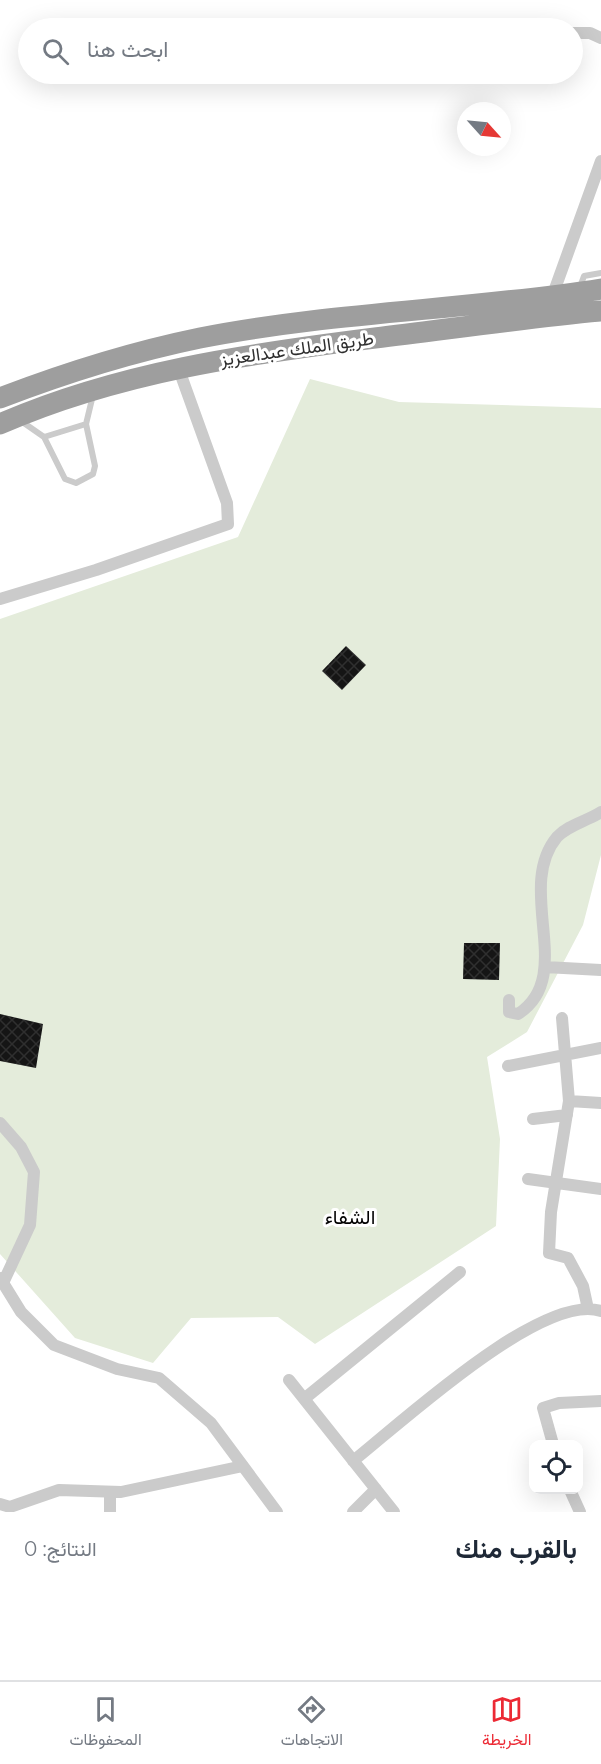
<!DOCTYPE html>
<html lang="ar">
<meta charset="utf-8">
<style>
body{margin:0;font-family:Montserrat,Vazirmatn,sans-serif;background:#f2f2f3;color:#1f2937;direction:rtl}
.controls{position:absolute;right:18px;bottom:18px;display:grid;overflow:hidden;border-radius:12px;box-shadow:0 6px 24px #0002}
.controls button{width:54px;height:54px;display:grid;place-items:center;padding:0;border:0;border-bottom:2px solid #e0e1e3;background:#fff;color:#1f2937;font:30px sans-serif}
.compass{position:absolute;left:457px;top:102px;width:54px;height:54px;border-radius:50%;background:#fff;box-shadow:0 6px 24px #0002;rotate:117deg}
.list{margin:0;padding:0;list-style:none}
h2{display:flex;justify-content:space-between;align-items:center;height:78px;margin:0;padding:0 24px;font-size:26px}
h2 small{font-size:20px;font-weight:400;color:#747a83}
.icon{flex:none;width:33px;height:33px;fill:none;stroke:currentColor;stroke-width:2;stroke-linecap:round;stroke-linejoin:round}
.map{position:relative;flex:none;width:601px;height:1512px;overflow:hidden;direction:ltr}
.search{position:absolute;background:#fff;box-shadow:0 6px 24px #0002;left:18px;right:18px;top:18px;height:66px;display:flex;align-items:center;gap:15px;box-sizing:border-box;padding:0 21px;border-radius:33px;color:#747a83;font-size:22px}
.sheet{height:168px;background:#fff}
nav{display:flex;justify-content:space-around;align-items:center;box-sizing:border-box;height:84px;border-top:2px solid #e0e1e3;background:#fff;font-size:16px;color:#747a83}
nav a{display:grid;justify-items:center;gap:3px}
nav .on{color:#ec2934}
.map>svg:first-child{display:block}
.green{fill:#e4ecdb}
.building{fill:url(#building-cross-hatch)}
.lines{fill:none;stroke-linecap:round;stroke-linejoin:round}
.service{stroke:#cbcbcb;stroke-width:6}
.minor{stroke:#cbcbcb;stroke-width:12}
.trunk{stroke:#9e9e9e;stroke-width:21}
.labels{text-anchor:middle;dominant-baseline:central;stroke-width:6;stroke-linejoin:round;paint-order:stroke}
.street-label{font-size:18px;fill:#2e2e2e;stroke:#fff}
.neighbourhood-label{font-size:20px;fill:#000;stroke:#fff}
</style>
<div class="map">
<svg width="601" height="1512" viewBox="0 0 601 1512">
<defs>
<pattern id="building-cross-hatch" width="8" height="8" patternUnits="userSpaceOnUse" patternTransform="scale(1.5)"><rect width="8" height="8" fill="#151515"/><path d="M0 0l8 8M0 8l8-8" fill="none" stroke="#2f2f2f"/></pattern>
</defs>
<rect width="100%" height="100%" fill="#fff"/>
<path class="green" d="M310 379 399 402 601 408V855L583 925 527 1032 487 1057 500 1139 496 1226 315 1344 278 1317 191 1318 153 1363 75 1338 0 1254V619L238 537Z"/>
<path class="building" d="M346 646 366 665 342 690 322 671Z
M464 943H500L499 980 463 979Z
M0 1014 43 1024 36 1068 0 1061Z"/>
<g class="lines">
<path class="service" d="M580 287 584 276 601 273
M21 421 44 437 65 479 76 483 93 474 95 466 86 424 93 395
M44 437 86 424"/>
<path class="minor" d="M572 33H590L601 38
M552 297 601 161
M0 599 96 570 228 524 227 503 178 367
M545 967 601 970
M509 1000V1012L518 1014C577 976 514 889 557 837 568 825 587 821 601 812
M562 1018 569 1101 551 1212 549 1253 568 1258 583 1286 588 1309
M508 1066 601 1048
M569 1101 601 1103
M533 1119 567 1115
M0 1123 21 1147 34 1172 30 1225 3 1283
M528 1179 601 1189
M0 1278 21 1312 54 1345 117 1369 159 1378 211 1423 277 1512
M289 1380 394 1512
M304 1399 460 1272
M553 1444 543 1408 559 1403 601 1401
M353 1461C401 1423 542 1292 601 1311
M570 1490 580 1512
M110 1492V1512
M0 1504 10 1507 59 1490 121 1492 243 1466
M353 1512 376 1489"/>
<path class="trunk" d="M0 398C65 373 132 352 200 338 332 312 468 310 601 289
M0 424C119 372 247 354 375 338 450 329 526 318 601 311"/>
</g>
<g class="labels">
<g class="street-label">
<text transform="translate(297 349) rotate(-8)">طريق الملك عبدالعزيز</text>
</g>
<g class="neighbourhood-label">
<text x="350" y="1217">الشفاء</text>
</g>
</g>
</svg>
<div class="controls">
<button><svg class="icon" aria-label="locate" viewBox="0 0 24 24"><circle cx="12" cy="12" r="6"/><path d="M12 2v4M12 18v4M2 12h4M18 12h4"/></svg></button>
</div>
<svg class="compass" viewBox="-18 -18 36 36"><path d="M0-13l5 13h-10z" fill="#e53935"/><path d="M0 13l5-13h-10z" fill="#747a83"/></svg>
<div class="search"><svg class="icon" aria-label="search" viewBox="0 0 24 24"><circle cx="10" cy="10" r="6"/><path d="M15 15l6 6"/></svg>ابحث هنا</div>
</div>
<section class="sheet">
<h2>بالقرب منك<small>النتائج: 0</small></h2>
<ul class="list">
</ul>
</section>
<nav>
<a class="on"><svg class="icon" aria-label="map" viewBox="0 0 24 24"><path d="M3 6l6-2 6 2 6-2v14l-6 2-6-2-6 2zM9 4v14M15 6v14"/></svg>الخريطة</a>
<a><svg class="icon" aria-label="directions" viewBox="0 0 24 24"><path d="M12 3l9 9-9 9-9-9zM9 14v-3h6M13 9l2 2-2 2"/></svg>الاتجاهات</a>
<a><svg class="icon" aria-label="saved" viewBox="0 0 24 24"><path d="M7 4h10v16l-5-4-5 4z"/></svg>المحفوظات</a>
</nav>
